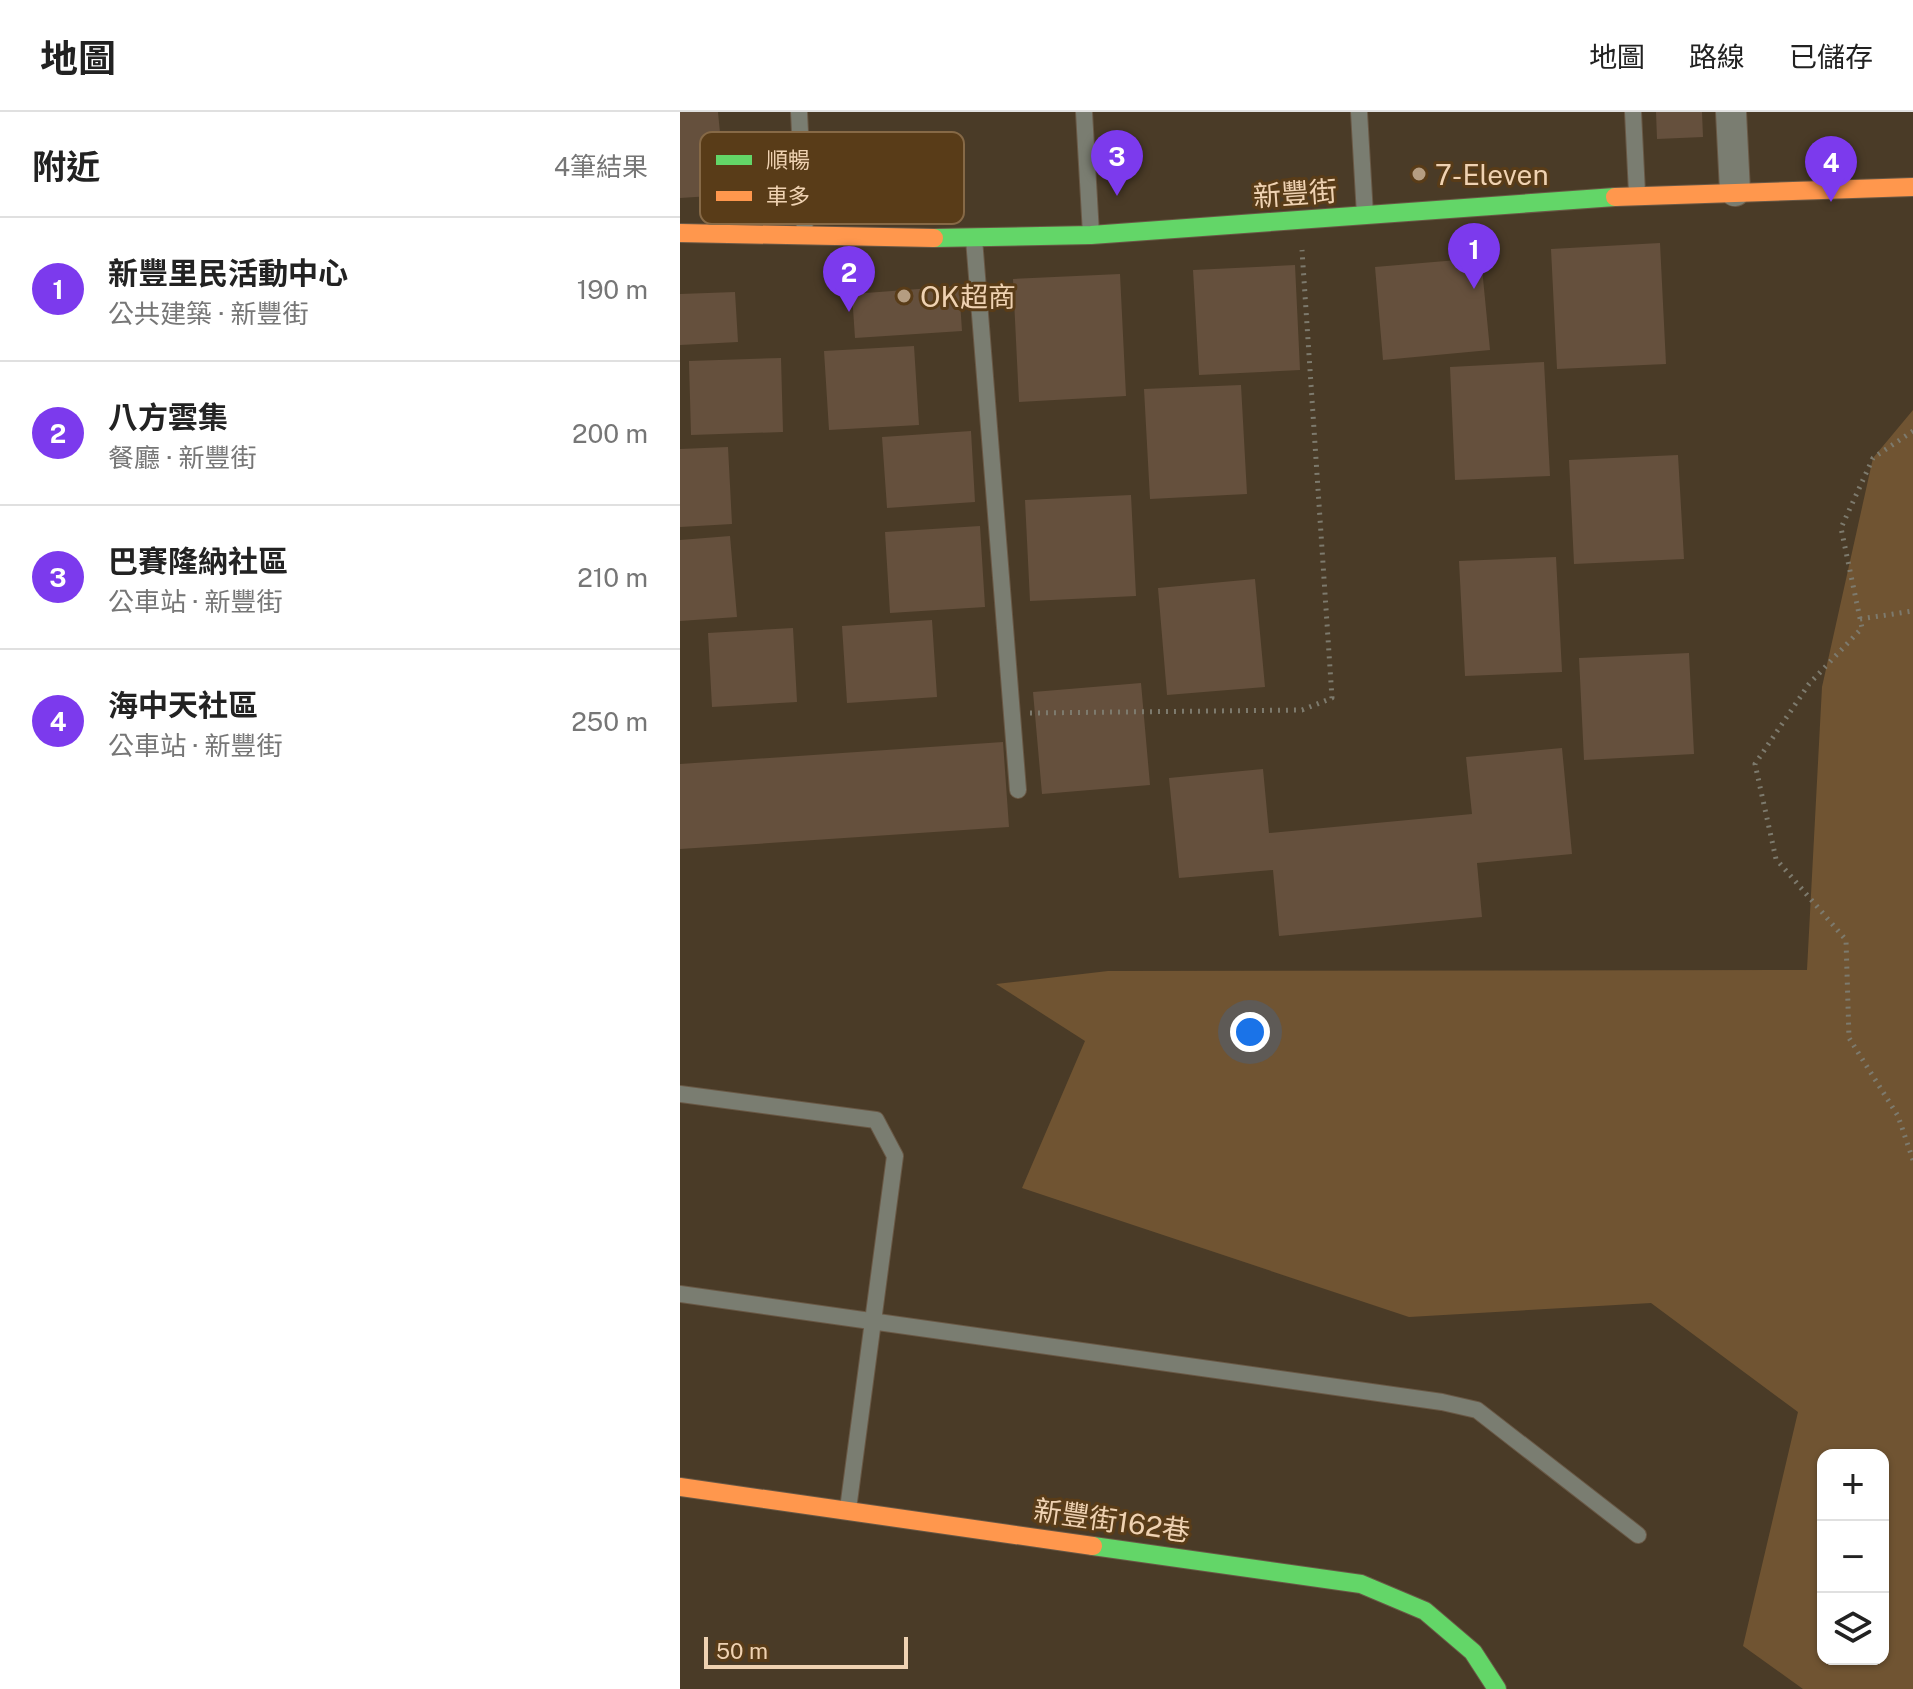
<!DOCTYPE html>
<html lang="zh-TW">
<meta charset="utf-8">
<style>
body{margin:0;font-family:"Public Sans","Noto Sans TC",sans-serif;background:#f6f6f6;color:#222}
.controls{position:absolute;right:24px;bottom:24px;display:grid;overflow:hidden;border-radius:16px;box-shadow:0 2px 6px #0004}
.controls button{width:72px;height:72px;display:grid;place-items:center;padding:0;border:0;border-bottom:2px solid #e0e0e0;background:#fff;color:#222;font:40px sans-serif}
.scale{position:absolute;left:24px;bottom:20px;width:204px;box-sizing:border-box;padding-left:8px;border:4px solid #efd2b2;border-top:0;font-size:22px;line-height:28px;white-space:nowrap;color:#efd2b2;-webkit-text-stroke:6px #593c18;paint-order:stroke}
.you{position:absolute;left:570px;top:920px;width:28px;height:28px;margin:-20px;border:6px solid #fff;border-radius:50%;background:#1a73e8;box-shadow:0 0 0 12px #1a73e833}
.badge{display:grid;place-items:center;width:52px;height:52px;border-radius:50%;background:#7c3aed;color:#fff;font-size:26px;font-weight:700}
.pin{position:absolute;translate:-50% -66px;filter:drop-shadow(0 2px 4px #0008)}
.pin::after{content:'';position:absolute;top:42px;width:28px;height:24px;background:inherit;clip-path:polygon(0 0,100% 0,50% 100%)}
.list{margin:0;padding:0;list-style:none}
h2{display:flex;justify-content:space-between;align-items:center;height:104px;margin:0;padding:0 32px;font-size:34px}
h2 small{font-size:26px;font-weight:400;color:#767676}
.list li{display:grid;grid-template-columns:52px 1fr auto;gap:24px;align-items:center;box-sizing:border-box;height:144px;padding:0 32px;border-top:2px solid #e0e0e0}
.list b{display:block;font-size:30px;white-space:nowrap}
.list p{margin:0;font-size:26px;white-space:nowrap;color:#767676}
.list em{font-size:26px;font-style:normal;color:#767676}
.icon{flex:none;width:44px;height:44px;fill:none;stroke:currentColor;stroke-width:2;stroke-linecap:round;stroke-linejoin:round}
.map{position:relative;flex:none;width:1233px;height:1577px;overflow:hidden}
header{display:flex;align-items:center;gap:48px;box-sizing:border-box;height:112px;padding:0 40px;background:#fff;border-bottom:2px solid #e0e0e0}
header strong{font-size:38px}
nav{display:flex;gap:44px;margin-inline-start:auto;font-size:28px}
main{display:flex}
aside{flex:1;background:#fff}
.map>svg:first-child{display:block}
.green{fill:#705432;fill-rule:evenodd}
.building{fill:#65503d}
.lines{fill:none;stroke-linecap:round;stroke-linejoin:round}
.lane-casing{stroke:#695845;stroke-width:18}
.street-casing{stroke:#695845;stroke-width:32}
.fast-casing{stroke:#695845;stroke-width:20}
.slow-casing{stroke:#695845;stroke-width:20}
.path{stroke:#7d7a6d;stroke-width:5;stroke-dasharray:2 6;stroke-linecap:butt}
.lane{stroke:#7a7d71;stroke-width:16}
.street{stroke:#7a7d71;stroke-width:30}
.fast{stroke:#63d668;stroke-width:18}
.slow{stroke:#ff974d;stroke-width:18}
.poi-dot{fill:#b59d81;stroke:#593c18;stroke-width:3}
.labels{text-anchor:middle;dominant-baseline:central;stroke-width:6;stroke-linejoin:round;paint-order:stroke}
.poi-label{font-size:28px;fill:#efd2b2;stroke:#593c18;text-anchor:start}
.street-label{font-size:28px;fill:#efd2b2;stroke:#593c18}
.key{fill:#593c18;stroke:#866946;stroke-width:2}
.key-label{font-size:22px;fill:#efd2b2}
</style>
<header>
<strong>地圖</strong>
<nav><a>地圖</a><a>路線</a><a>已儲存</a></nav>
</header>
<main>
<aside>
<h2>附近<small>4筆結果</small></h2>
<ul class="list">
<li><span class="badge">1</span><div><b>新豐里民活動中心</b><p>公共建築 · 新豐街</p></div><em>190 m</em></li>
<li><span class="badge">2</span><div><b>八方雲集</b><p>餐廳 · 新豐街</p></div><em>200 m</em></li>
<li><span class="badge">3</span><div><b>巴賽隆納社區</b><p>公車站 · 新豐街</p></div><em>210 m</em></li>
<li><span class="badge">4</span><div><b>海中天社區</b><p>公車站 · 新豐街</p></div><em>250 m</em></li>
</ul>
</aside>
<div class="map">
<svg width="1233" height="1577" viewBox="0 0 1233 1577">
<rect width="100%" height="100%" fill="#4a3b27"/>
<path class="green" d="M1233 298V1577H1123L1063 1534 1118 1300 971 1191 729 1205 342 1076 405 929 316 872 428 859 1127 858 1142 575 1193 346ZM1143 1343H1203V1547H1143Z"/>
<path class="building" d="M0 0H38L46 83 0 86Z
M976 0H1022L1023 25 977 27Z
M980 131 986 252 877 257 871 137Z
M801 146 810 238 703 248 695 155Z
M615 153 620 258 519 263 513 158Z
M440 162 446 284 339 290 333 167Z
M279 174 282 219 175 226 172 182Z
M55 180 58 230 0 233V182Z
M234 234 239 313 149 318 144 239Z
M101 246 103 320 11 323 9 249Z
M864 250 870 364 775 368 770 255Z
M561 273 567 382 470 387 464 277Z
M291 319 295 390 207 396 202 325Z
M48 335 52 412 0 415V337Z
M998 343 1004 447 894 452 889 348Z
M451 383 456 484 350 489 345 388Z
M300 414 305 495 210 501 205 420Z
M50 424 57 505 0 509V428Z
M876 445 882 560 785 564 779 449Z
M575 467 585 575 487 583 478 476Z
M252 508 257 585 167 591 162 514Z
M113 516 117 590 32 595 28 521Z
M1009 541 1014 642 904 648 899 546Z
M461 571 470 673 362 682 353 580Z
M323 630 329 715 0 737V652Z
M882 636 892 742 797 751 802 805 599 824 593 758 499 766 489 666 583 657 589 721 792 702 786 645Z"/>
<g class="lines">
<defs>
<path id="lane" d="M119 0 125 122
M404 0 411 122
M679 0 685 103
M953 0 957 81
M294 127 338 678
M0 982 196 1008 215 1044 168 1397
M0 1182 762 1290 797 1298 958 1423"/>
<path id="street" d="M1051 0 1055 79"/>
<path id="fast" d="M254 126 411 123 935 85
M413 1434 681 1472 745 1499 793 1540 817 1577"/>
<path id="slow" d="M935 85 1233 75
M0 121 254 126
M0 1375 413 1434"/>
</defs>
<use href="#lane" class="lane-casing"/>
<use href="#street" class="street-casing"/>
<use href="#fast" class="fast-casing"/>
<use href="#slow" class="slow-casing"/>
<path class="path" d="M1233 319 1193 346 1161 416 1182 516 1129 572 1075 652 1096 747 1166 828 1169 926 1218 1004 1233 1048
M1180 507 1233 499
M350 601 622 598 652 586 622 138"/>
<use href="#lane" class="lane"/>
<use href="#street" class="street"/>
<use href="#fast" class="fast"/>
<use href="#slow" class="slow"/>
</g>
<g class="poi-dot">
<circle cx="739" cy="62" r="8"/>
<circle cx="224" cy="184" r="8"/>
</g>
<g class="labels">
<g class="poi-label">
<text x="755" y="62">7-Eleven</text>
<text x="240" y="184">OK超商</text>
</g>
<g class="street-label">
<text transform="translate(615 81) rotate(-4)">新豐街</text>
<text transform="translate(432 1408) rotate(8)">新豐街162巷</text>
</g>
</g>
<rect x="20" y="20" width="264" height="92" rx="12" class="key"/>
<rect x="36" y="43" width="36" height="10" fill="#63d668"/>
<rect x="36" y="79" width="36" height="10" fill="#ff974d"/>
<g class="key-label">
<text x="86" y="56">順暢</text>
<text x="86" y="92">車多</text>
</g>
</svg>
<div class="controls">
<button>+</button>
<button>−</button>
<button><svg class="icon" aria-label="layers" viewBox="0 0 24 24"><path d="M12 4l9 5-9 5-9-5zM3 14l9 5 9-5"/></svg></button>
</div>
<div class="scale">50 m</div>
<div class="you"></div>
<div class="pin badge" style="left:794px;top:177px">1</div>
<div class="pin badge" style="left:169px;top:200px">2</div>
<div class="pin badge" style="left:437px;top:84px">3</div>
<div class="pin badge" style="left:1151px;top:90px">4</div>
</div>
</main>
